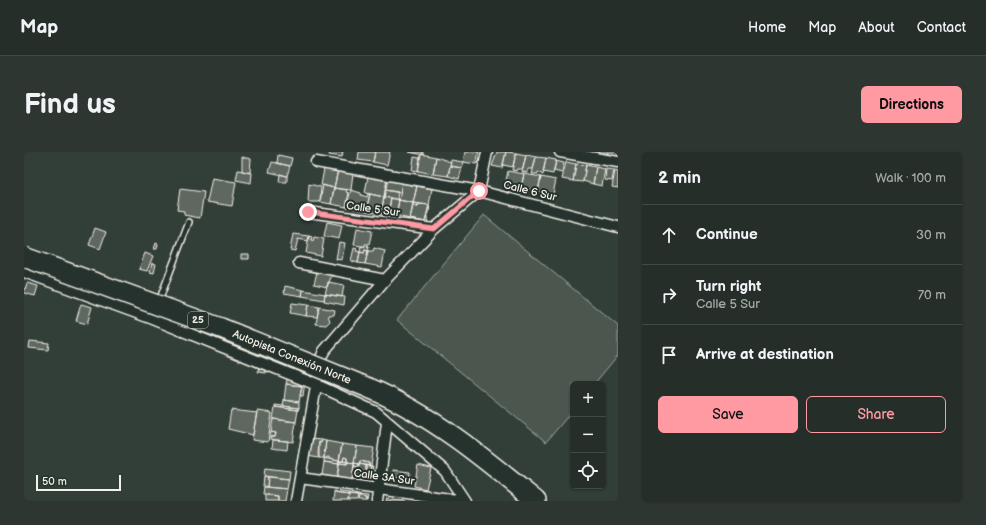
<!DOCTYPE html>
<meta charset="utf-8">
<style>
body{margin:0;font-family:"Balsamiq Sans",sans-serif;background:#2e3632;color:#f1f3f6}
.controls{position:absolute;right:12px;bottom:12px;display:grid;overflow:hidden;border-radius:6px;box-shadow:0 1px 3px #0004}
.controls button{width:36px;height:36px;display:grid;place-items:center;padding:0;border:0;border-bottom:1px solid #424a47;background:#262e2a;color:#f1f3f6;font:20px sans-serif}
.scale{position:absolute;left:12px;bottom:10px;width:85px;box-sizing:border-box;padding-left:4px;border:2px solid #f4f1e8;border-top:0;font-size:11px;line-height:14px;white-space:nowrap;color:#f4f1e8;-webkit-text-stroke:3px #26332d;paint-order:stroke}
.stop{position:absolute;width:12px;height:12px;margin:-9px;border:3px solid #ff9aa2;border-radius:50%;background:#fff}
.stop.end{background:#ff9aa2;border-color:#fff;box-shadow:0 1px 4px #0008}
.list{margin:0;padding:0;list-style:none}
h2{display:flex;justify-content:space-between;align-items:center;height:52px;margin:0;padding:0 16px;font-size:17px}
h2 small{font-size:13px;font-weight:400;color:#a4a8a8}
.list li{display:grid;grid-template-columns:26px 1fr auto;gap:12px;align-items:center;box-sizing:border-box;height:60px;padding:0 16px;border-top:1px solid #424a47}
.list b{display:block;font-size:15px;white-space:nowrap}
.list p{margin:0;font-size:13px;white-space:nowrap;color:#a4a8a8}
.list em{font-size:13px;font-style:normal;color:#a4a8a8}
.actions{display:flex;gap:8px;padding:12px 16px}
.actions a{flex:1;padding:9px 0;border:1px solid #ff9aa2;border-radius:6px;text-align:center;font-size:14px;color:#ff9aa2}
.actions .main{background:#ff9aa2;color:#111}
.icon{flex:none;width:22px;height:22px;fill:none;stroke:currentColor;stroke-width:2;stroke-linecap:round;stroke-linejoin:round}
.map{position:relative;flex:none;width:594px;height:349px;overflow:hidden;border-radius:6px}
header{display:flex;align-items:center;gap:24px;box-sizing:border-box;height:56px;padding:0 20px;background:#262e2a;border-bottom:1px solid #424a47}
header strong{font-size:19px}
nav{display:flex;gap:22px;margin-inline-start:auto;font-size:14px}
.intro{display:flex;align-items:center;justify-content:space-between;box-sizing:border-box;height:96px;padding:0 24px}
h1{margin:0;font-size:28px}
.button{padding:10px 18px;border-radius:6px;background:#ff9aa2;color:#111;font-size:14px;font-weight:700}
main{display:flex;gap:24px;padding:0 24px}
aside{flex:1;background:#262e2a;border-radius:6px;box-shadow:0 1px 3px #0004}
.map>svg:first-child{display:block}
.green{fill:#4c564f;stroke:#a0a49c}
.building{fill:#5f6861;stroke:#f4f1e8}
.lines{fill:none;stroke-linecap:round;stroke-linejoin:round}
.lane-casing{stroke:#f4f1e8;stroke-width:8}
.street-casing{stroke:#f4f1e8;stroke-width:13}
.highway-casing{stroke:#f4f1e8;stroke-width:22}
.lane{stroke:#26332d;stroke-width:5}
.street{stroke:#26332d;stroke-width:10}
.highway{stroke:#26332d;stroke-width:19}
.highway-bridge-casing{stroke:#f4f1e8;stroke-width:22;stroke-linecap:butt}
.highway-bridge{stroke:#26332d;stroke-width:19}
.route{stroke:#ff9aa2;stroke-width:5}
.labels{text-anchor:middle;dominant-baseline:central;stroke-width:4;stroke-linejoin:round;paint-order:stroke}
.shield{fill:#26332d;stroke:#b6b8b0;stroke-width:1}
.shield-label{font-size:10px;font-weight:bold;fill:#f4f1e8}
.street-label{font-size:11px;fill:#f4f1e8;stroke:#26332d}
</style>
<header>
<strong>Map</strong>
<nav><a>Home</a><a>Map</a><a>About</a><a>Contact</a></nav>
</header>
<div class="intro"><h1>Find us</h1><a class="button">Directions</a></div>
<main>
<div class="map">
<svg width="594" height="349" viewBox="0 0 594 349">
<rect width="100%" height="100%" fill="#323e38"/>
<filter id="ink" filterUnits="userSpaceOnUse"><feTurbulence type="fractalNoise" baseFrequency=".025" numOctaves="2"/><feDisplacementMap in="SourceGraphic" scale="8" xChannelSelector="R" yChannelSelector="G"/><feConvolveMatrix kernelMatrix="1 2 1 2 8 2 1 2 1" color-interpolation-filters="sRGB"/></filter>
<g filter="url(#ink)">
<path class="green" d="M460 63 594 174V203L570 232H549V258L522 290 373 168Z"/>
<path class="building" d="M306 0H319L318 5 305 3Z
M335 0H351L349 10 334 8Z
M351 0H366L363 13 349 10Z
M385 0H399V3Z
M441 0H455L452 12 439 10Z
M473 0H482L478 16 468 14Z
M482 0 492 1 489 15 479 13Z
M574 0H584V3L573 2Z
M584 0H594V5L584 3Z
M492 1 502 3 499 17H494L493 19 488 18Z
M397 2 412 5 409 22 394 19Z
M254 3 268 6 266 14 253 11Z
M502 3 512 5 509 17H504V21L498 20Z
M218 5 227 7 226 21 218 19Z
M390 5 396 6 394 19 388 18Z
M412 5 427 10 424 24 409 22Z
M512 5 522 6 519 23 514 20V22H508Z
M522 6 532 8 529 22 519 20Z
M427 8 439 10 438 16 426 14Z
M532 9 540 11 538 21 530 19Z
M248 10 266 14 263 24 245 20Z
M542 10 552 12 549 29 538 27Z
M552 12 562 13 559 30 549 29Z
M562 13 572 15 569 32 559 29Z
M426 14 438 16 435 27 424 24Z
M572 15 581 17 578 34 569 32Z
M300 17 314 18 310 36 297 33Z
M582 17 590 18 588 29 581 28Z
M214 18 228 21 227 31 212 28Z
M314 18 329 21 327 38 310 36Z
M484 19 500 22 497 36 481 33Z
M591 19 594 20V36L588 35Z
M256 22 263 24V30H255Z
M500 22 517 25 514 39 497 36Z
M344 24 364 27 360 45 341 41Z
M517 25 532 28 529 42 514 39Z
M188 26 212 30 208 54 183 50Z
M363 28 378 31 376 41 361 38Z
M379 30 393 33V34L378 31Z
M378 31 393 34 389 51 375 48Z
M285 32 297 35 296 50H284Z
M299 33 310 36 307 52 296 50Z
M393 34 408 37 405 53 389 51Z
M310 36 323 38 322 40 325 41 322 55 307 52Z
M156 37 180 40 176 66 160 63V59L153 58Z
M327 38 337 41V43L343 45 344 42H346L342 59 322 55Z
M361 38 374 40 373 46 375 48 360 45Z
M346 42 360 45 357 62 342 59Z
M360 45 367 46 364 63 357 62Z
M367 46 375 48 372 64 364 63Z
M375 48 389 51 386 67 372 64Z
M389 51 395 52 394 55 389 54Z
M395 52 405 53 401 70 386 67 389 54 394 55Z
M405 53 406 54 403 72 391 70V68L401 70Z
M303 70 318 73 315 87 300 84Z
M71 76 82 80 76 97 65 93Z
M333 76 348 79 345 92H341V94L345 95 330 93Z
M269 82 285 84 284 89 274 87 271 99 266 98Z
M285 84 288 85 287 88 289 89 290 85 300 87 297 104 282 101Z
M315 90 321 91 318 108 312 107Z
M132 91 134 92 133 97H130Z
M337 94 345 95 344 99 341 98 340 101 336 100Z
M330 96 333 97 332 99 336 100 334 111 327 109Z
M350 96 361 99 358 115 341 112 344 99H349Z
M341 98 344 99 341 112 334 111 336 100 340 101Z
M121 101 129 104 123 119 115 117Z
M217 102H225V107H217Z
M128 111 132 112 130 121 126 120Z
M293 120 308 123 303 135 290 132Z
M304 130 320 133 318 145 301 142Z
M3 131 14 134 11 144 0 141Z
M261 134 279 138 278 144 260 141Z
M279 138 301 142 300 148 278 144Z
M301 142 321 145 320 153 300 149Z
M268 151 284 153 282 164 266 161Z
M57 152 68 155 63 172 52 169Z
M284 153 295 155 293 165 282 164Z
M295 155 311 158 310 163H304L306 169 302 173 292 172Z
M6 189 25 191 24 198 5 196Z
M235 213 243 214 242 221 234 220Z
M264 223 281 229 279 244H276L278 234 262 232Z
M262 232 278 234 275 250 260 248Z
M260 248 275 250V256L259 254Z
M251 253 275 256 274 258 251 255Z
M251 255 274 258 272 270 249 267Z
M207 258 233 261 229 283 204 277Z
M233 259 248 261 244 290 228 288Z
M249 267 272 270 269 290 246 287V285H251L252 281 247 280Z
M247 280 252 281 251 285H246Z
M286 287 298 288 297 291 295 290V306L283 304Z
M249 288 264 289 263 298 248 296Z
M298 288 302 289 300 306H295L294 303 295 290 297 291Z
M302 289 318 292 315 309 305 307V305H303L302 307 300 306Z
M318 292 333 294 330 311 323 310V306L320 305 319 309H315Z
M333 294 350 296 347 314H345V311L336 309 335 312 330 311Z
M320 305 323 306V310L319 309Z
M300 306 315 309V312L300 310Z
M315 309 324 310 323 312 315 311Z
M336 309 345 311V314L335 312Z
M300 310 315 312 313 326 298 323Z
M324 310 330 311 328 328 313 326 315 311 323 312Z
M330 311 335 312V315L330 314Z
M335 312 342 313V318L346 319 345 331 328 328 330 314 335 315Z
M342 313 347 314 346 319 342 318Z
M394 313 407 316 402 337 390 334Z
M347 314H349L346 330 344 332 328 329V328L345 331Z
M241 316 266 319 265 327 240 324Z
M369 318 386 320 385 327 369 325Z
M240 324 244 325 243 335 239 334Z
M244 325 265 327 263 337 243 335Z
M240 335 263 337 261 349H254V344L239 342Z
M310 339 325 341V343L310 341Z
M310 341 325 343 324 349H309Z
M325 341 334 343V344L325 343Z
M241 343 254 344V349H241Z
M325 343 334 344 333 349H324Z
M334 343 344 344 343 349H342V346L334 344Z
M335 345 342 346V349H334Z
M363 346 368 348 381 349H362Z"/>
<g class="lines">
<defs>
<path id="lane" d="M135 149 165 70"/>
<path id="street" d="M536 0 594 10
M292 10 455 39 594 75
M284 60 410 77
M275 111 361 128
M0 120 129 167 293 233 352 260 421 319 441 349
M276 326 440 349
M272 349 297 206 300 199 361 128 410 77 455 39 463 0
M353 349 363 271"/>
<path id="highway" d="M345 236C407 262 461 307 512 349"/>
</defs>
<use href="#lane" class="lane-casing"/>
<use href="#street" class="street-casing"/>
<use href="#highway" class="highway-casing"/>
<use href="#lane" class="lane"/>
<use href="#street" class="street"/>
<use href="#highway" class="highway"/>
<defs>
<path id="highway-bridge" d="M0 105 197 176 345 236"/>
</defs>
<use href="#highway-bridge" class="highway-bridge-casing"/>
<use href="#highway-bridge" class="highway-bridge"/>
</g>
</g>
<g class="lines" filter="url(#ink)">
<path class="route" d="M284 60 410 77 455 39"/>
</g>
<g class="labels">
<rect class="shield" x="164" y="160" width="20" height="16" rx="3"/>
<g class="shield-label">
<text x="174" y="168">25</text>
</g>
<g class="street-label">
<text transform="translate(506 39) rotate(14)">Calle 6 Sur</text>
<text transform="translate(349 57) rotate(8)">Calle 5 Sur</text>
<text transform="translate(268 205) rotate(22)">Autopista Conexión Norte</text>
<text transform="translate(360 325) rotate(8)">Calle 3A Sur</text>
</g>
</g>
</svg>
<div class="controls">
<button>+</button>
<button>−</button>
<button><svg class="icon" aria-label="locate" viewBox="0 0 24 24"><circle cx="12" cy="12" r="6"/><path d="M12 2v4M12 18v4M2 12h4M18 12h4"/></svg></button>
</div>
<div class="scale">50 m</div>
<div class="stop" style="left:455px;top:39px"></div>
<div class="stop end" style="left:284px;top:60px"></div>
</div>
<aside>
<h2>2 min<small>Walk · 100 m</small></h2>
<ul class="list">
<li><svg class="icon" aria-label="ahead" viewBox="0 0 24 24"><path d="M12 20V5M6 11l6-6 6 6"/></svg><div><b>Continue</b></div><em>30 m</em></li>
<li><svg class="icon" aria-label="right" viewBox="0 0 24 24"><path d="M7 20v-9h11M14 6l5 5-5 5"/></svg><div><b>Turn right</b><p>Calle 5 Sur</p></div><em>70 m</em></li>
<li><svg class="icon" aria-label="arrive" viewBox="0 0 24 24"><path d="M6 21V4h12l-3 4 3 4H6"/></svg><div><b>Arrive at destination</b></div></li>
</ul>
<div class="actions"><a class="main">Save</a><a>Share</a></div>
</aside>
</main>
